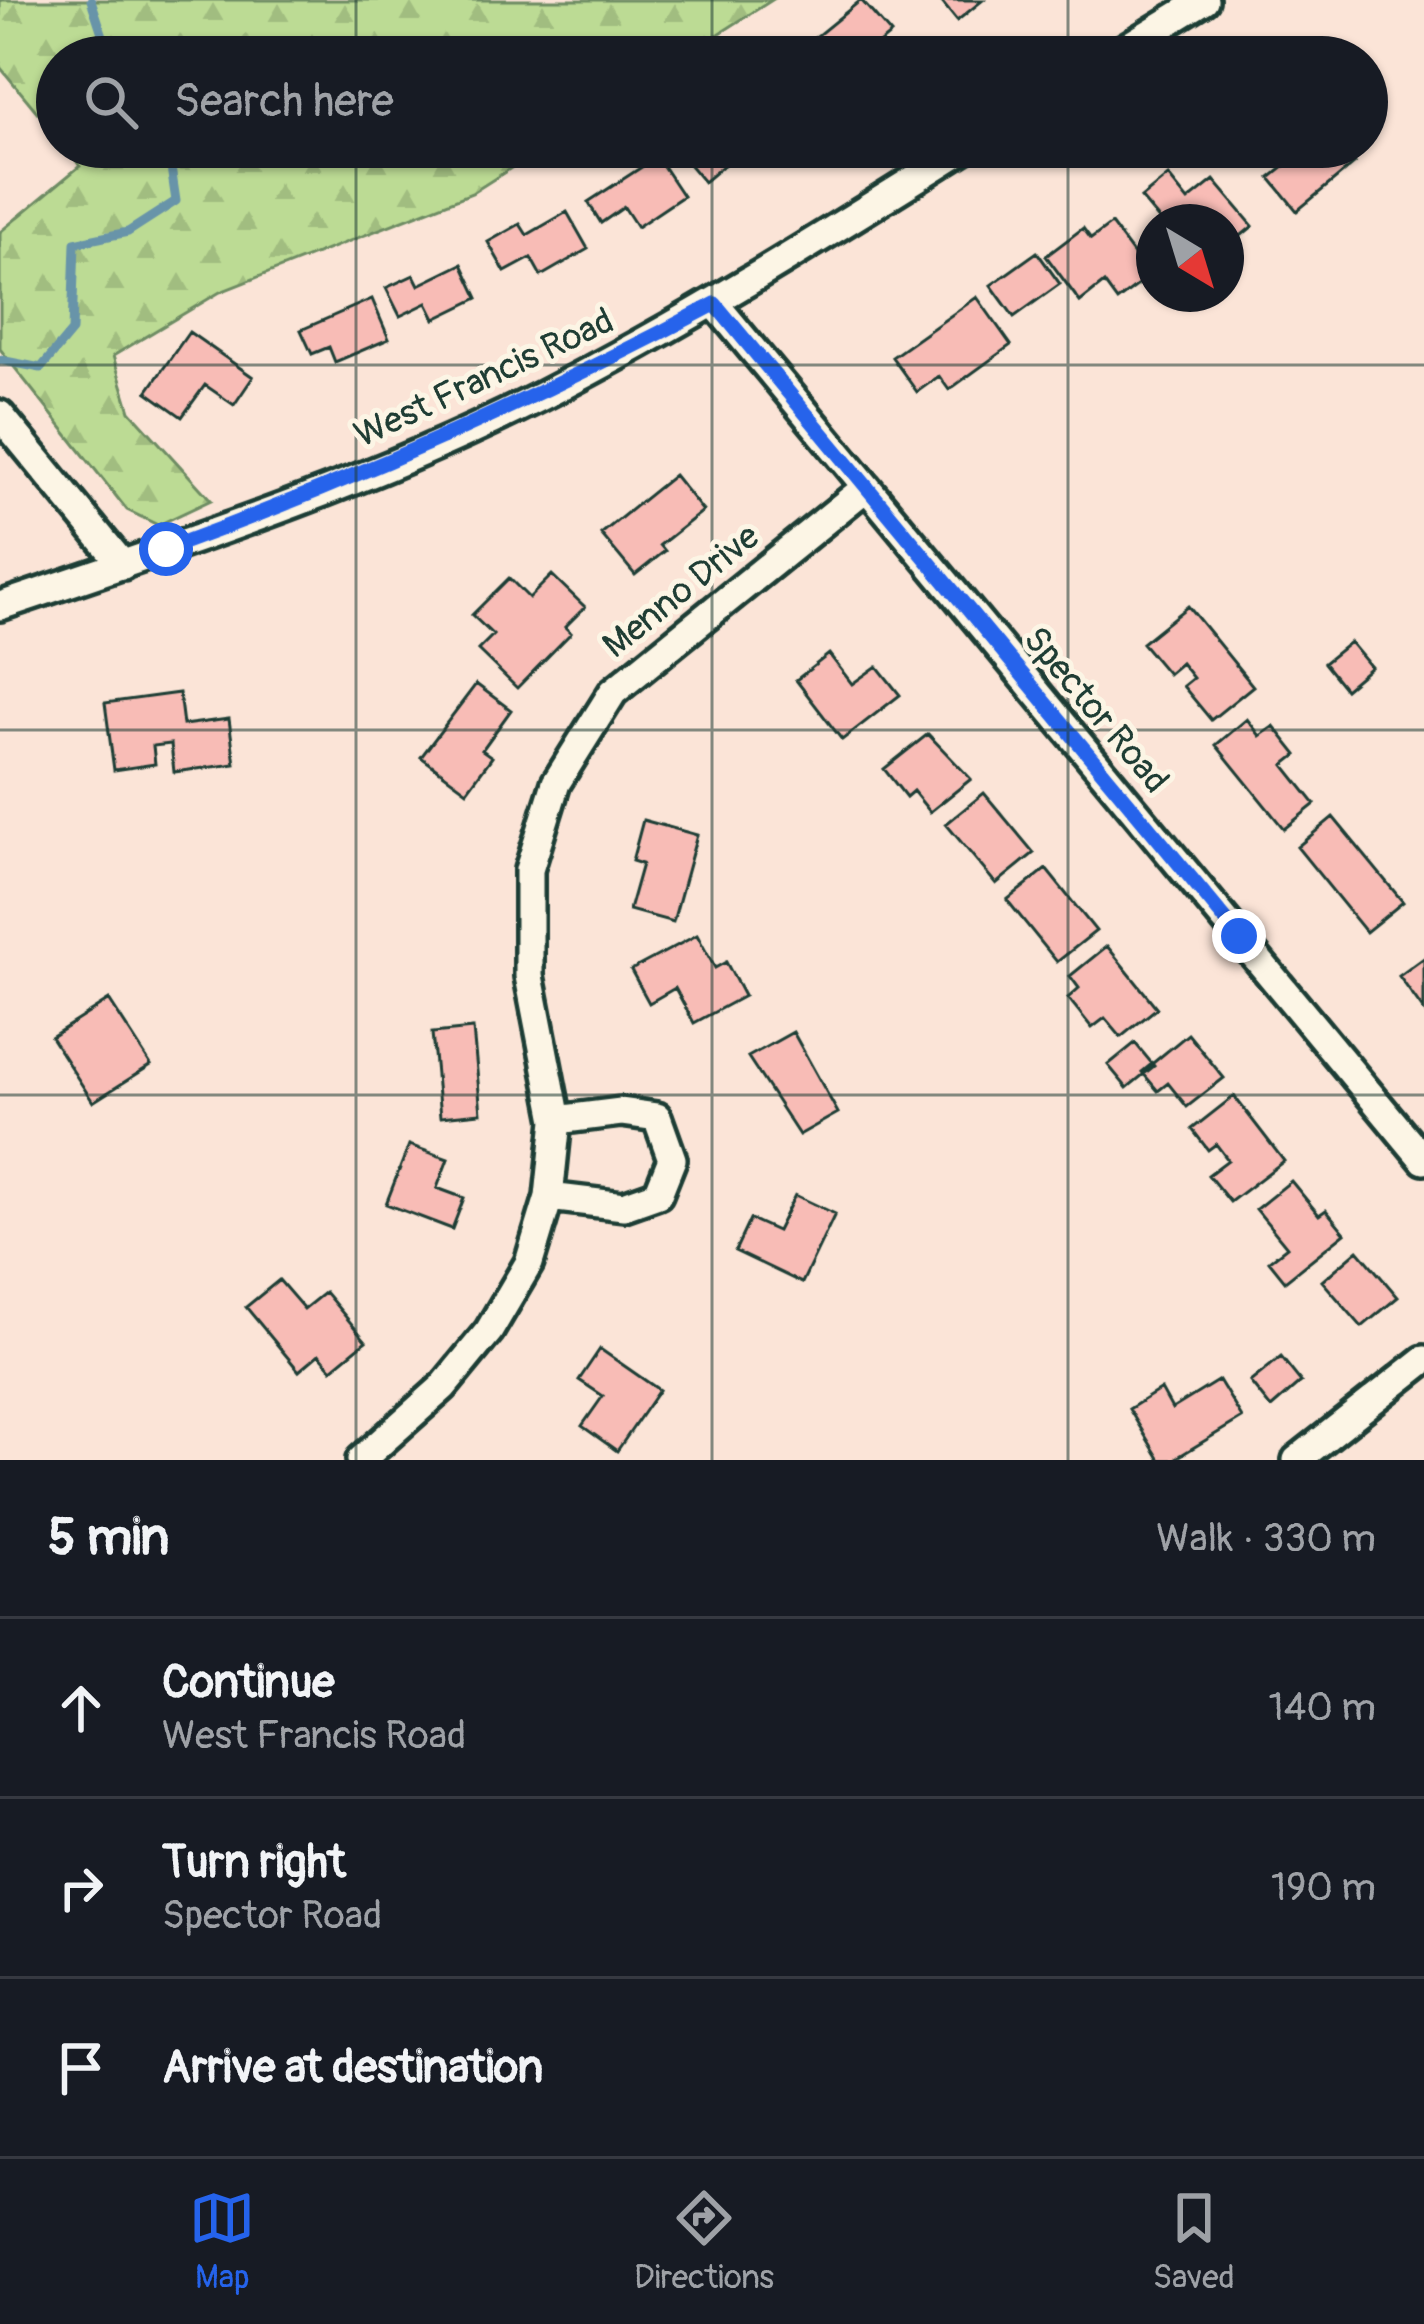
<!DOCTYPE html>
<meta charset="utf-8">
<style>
body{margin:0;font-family:Pangolin,sans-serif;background:#242831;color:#f1f3f6}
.compass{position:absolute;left:1136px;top:204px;width:108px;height:108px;border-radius:50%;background:#171b24;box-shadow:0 3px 9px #0004;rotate:142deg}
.stop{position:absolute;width:36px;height:36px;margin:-27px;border:9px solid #2563eb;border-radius:50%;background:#fff}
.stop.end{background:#2563eb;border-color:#fff;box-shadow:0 3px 12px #0008}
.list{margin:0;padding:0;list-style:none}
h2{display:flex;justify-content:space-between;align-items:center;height:156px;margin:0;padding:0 48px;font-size:51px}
h2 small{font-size:39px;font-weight:400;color:#9ea1a6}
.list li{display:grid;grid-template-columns:78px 1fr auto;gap:36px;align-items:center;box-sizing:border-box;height:180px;padding:0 48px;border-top:3px solid #363941}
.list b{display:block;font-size:45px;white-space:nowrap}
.list p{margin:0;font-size:39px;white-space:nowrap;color:#9ea1a6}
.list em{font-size:39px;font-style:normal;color:#9ea1a6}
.icon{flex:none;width:66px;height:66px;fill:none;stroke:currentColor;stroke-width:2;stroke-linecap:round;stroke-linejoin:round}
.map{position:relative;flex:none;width:1424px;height:1460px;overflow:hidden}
.search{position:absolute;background:#171b24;box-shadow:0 3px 9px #0004;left:36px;right:36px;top:36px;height:132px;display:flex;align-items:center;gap:30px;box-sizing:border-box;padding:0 42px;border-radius:66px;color:#9ea1a6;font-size:45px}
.sheet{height:696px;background:#171b24}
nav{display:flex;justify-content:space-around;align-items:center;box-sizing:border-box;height:168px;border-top:3px solid #363941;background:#171b24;font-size:33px;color:#9ea1a6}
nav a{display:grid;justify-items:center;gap:6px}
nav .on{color:#2563eb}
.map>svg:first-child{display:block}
.forest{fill:url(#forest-firs);stroke:#6e8c64;stroke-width:3}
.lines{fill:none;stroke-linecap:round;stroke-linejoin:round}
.stream{stroke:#6894a9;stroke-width:9}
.building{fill:#f8bcb6;stroke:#1f3d34;stroke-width:3}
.minor-casing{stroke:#1f3d34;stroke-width:36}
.minor{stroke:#fcf5e5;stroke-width:27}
.route{stroke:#2563eb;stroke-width:15}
.grid{fill:none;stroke:#1f3d34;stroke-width:3;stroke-opacity:0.55}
.labels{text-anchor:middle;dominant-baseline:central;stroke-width:10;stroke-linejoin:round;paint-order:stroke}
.street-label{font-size:36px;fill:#1f3d34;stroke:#fcf5e5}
</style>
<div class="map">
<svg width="1424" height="1460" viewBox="0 0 1424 1460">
<defs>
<pattern id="forest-firs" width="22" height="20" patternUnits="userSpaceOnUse" patternTransform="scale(3)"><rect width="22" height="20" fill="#bcdb94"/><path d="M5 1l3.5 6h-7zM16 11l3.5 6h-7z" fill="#a1bd80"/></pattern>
</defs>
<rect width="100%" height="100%" fill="#fbe4d7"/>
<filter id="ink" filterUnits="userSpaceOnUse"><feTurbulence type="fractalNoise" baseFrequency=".00833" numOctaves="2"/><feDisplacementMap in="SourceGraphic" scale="24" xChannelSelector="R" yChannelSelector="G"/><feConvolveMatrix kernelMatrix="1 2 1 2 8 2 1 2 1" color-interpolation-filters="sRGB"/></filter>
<g filter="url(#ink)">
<path class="forest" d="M0 0H772L683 57H57V136L0 67Z
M66 147H544L472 193 220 292 113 356 130 411 211 500 158 525 127 510 0 349V232L80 166Z"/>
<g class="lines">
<path class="stream" d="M91 0 110 57
M0 360 41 368 72 331 75 243 128 232 176 201 168 147"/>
</g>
<path class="building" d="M861 0 891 34 863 57H791Z
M940 0H983L957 21Z
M683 147H745L704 182 678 151Z
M1341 147 1355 163 1297 211 1270 178 1294 159 1285 149Z
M657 157 683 196 637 227 624 207 601 223 588 202Z
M1168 176 1188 201 1214 180 1253 226 1231 244 1226 222H1161L1141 198Z
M567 212 588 249 541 276 531 258 505 272 488 242 520 224 527 235Z
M1111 224 1150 276 1117 301 1104 283 1080 302 1046 256 1083 228 1091 239Z
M1037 252 1060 284 1014 317 991 285Z
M462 264 478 298 435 319 427 303 400 316 386 288 414 275 419 285Z
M977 297 1011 345 949 390 939 376 917 392 892 357Z
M372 299 389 339 335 362 329 347 312 354 301 330Z
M189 332 253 377 234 405 205 385 182 417 147 392Z
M674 475 703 511 660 545 665 551 635 575 601 534Z
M552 575 585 607 565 627 571 633 517 688 478 650 493 635 472 615 509 578 529 598Z
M1188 606 1253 686 1211 720 1183 686 1193 678 1181 663 1168 674 1142 643Z
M1350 642 1371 667 1345 689 1324 663Z
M829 654 852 684 877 666 900 695 842 740 796 680Z
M476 684 511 710 482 750 492 757 467 791 421 757Z
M179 693 183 725 229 719 235 764 174 772 171 744 153 746 155 764 114 770 105 703Z
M1247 719 1260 736 1274 726 1297 755 1284 765 1315 804 1284 829 1216 745Z
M928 734 971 779 930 812 913 791 906 797 884 769Z
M984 793 1034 853 996 884 946 824Z
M1333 817 1403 902 1366 932 1297 847Z
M643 820 697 835 673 922 629 910 642 864 632 861Z
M1046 869 1096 931 1057 962 1007 900Z
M697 935 715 968 726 962 744 996 694 1023 675 988 649 1003 631 970Z
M1107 946 1157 1008 1121 1037 1105 1018 1092 1028 1068 998 1079 988 1070 976Z
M1424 958V1011L1399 976Z
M109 1000 151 1065 93 1102 51 1037Z
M473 1029 481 1113 440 1117 432 1033Z
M793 1032 838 1113 799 1135 748 1057Z
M1188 1034 1224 1078 1187 1107 1168 1083 1158 1091 1142 1072Z
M1135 1043 1154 1066 1127 1088 1108 1065Z
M1234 1096 1284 1161 1230 1202 1208 1175 1228 1160 1216 1144 1208 1150 1192 1129Z
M409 1145 448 1159 437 1188 464 1198 452 1229 386 1204Z
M1291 1181 1319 1215 1326 1210 1345 1233 1285 1281 1269 1261 1287 1247 1256 1209Z
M795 1195 835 1214 802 1283 735 1251 750 1219 777 1231Z
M1358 1250 1398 1297 1362 1327 1322 1281Z
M279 1280 304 1309 325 1292 366 1341 332 1369 319 1354 299 1371 246 1307Z
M600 1349 659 1390 617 1451 582 1426 603 1396 579 1380Z
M1281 1357 1301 1382 1271 1408 1250 1382Z
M1219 1380 1242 1418 1173 1460H1160L1129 1409 1161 1389 1172 1409Z"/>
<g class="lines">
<defs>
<path id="minor" d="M1111 57 1204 0
M715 304 1424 1160
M0 415 123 565
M0 606C183 544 370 483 542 396 689 321 827 234 966 147
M549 1197 624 1206 658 1194 672 1159 657 1117 621 1112 557 1120
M361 1460 443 1387 489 1331 529 1263 549 1197 557 1120 529 976V870L556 783 613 692 864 489
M1297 1460 1424 1360"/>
</defs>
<use href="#minor" class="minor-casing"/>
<use href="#minor" class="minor"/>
</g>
</g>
<g class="lines" filter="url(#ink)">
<path class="route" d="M166 549C358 479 535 400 715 304L1239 936"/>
</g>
<path class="grid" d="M356 0V57M712 0V57M1068 0V57M356 147V1460M712 147V1460M1068 147V1460M0 365H1424M0 730H1424M0 1095H1424"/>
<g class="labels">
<g class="street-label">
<text transform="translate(484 378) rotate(-25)">West Francis Road</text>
<text transform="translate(681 591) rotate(-39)">Menno Drive</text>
<text transform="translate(1096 710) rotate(50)">Spector Road</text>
</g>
</g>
</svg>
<svg class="compass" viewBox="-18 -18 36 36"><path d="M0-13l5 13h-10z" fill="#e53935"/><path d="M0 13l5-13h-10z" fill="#9ea1a6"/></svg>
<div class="stop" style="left:166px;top:549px"></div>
<div class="stop end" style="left:1239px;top:936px"></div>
<div class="search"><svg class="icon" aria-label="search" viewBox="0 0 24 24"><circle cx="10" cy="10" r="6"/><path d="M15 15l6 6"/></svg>Search here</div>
</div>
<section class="sheet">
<h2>5 min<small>Walk · 330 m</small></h2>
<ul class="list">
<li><svg class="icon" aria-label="ahead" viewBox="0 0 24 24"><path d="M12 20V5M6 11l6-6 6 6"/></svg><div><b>Continue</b><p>West Francis Road</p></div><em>140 m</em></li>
<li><svg class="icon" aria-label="right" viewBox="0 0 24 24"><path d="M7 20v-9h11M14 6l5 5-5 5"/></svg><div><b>Turn right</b><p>Spector Road</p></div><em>190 m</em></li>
<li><svg class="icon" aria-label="arrive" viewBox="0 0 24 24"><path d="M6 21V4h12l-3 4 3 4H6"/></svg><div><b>Arrive at destination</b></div></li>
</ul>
</section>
<nav>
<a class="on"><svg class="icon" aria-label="map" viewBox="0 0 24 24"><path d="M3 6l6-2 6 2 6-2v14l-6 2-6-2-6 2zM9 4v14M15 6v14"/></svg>Map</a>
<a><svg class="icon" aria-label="directions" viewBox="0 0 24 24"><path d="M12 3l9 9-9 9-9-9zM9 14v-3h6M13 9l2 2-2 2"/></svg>Directions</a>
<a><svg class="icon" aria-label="saved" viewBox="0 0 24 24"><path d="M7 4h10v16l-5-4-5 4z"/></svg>Saved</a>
</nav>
